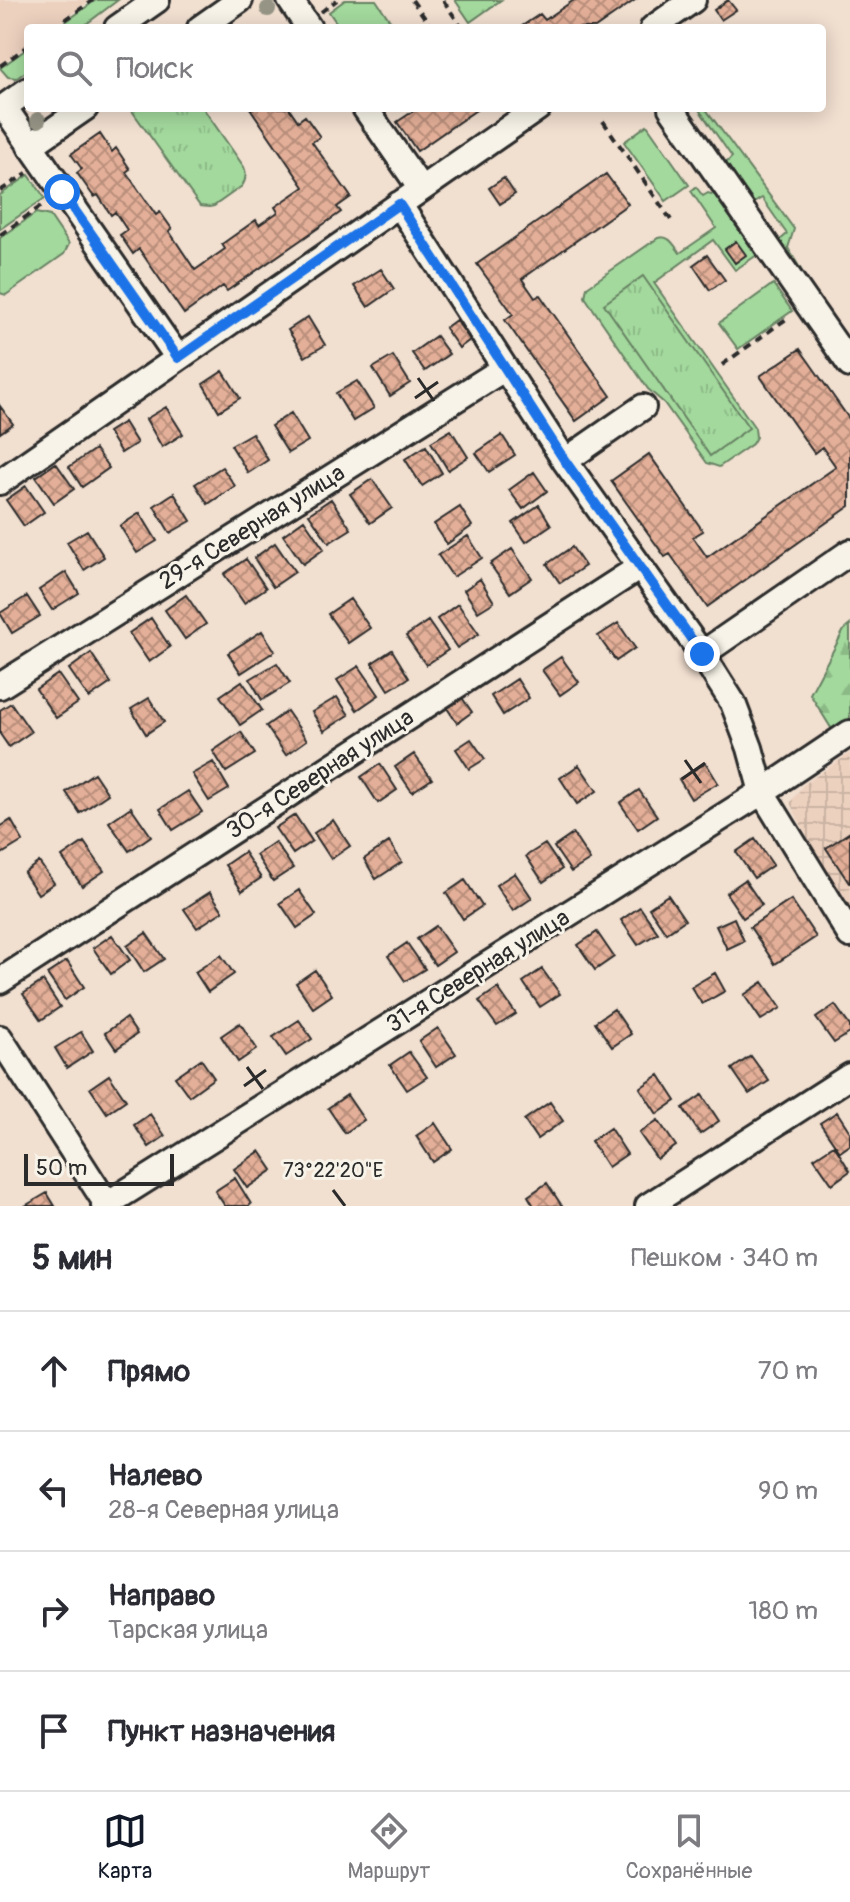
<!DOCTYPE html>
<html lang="ru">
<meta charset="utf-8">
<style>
body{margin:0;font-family:Pangolin,sans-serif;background:#f2f2f3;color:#2b2b33}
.scale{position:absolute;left:24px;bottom:20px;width:150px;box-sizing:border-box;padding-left:8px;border:4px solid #2b2b2b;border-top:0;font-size:22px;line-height:28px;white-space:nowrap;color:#2b2b2b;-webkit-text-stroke:6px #f7f3e8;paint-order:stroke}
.stop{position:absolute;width:24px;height:24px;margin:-18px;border:6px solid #1a73e8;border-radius:50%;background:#fff}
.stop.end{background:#1a73e8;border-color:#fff;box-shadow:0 2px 8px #0008}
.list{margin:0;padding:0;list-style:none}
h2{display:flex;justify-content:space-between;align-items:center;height:104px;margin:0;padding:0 32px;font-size:34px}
h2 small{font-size:26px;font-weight:400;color:#7c7c81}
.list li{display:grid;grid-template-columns:52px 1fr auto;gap:24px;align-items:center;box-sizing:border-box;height:120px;padding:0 32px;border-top:2px solid #e1e1e2}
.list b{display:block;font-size:30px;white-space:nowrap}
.list p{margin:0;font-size:26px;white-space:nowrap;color:#7c7c81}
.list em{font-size:26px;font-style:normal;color:#7c7c81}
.icon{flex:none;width:44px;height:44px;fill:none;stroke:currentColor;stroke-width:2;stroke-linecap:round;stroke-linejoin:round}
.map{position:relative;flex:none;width:850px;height:1206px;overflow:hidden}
.search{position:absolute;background:#fff;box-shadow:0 4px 20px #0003;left:24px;right:24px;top:24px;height:88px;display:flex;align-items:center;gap:20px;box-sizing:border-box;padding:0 28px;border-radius:8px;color:#7c7c81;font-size:30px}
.sheet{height:584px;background:#fff}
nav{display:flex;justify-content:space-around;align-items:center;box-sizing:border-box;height:112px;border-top:2px solid #e1e1e2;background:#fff;font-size:22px;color:#7c7c81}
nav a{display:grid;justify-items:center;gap:4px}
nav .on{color:#111827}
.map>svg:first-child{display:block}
.built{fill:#edd1bf}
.industrial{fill:url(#industrial-grid)}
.grass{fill:#a3d99d;stroke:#678264;stroke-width:2}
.forest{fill:url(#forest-firs);stroke:#678264;stroke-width:2}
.park{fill:url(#park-tufts);stroke:#678264;stroke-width:2}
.building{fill:url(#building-cross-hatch);stroke:#2b2b2b;stroke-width:2}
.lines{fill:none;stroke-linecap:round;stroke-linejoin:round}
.minor-casing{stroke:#2b2b2b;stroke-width:30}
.path{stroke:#2b2b2b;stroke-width:4;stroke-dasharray:8 6;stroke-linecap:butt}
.minor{stroke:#f7f3e8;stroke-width:24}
.tree{fill:#959485}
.route{stroke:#1a73e8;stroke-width:10}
.ticks{fill:none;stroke:#2b2b2b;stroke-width:3}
.labels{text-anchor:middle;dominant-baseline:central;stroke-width:6;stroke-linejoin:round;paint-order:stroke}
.street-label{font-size:24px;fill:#2b2b2b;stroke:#f7f3e8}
.ticks-label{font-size:20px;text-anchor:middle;fill:#2b2b2b;stroke:#f7f3e8;stroke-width:6;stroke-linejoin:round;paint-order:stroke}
</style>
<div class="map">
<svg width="850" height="1206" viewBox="0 0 850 1206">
<defs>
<pattern id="industrial-grid" width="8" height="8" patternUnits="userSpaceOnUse" patternTransform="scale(2)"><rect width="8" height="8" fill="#edd1bf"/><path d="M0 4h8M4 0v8" fill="none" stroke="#cbb4a4"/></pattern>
<pattern id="forest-firs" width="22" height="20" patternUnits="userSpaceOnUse" patternTransform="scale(2)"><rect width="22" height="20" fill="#a3d99d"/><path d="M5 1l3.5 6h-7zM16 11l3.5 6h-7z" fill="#8cba87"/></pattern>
<pattern id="park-tufts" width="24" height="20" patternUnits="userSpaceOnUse" patternTransform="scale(2)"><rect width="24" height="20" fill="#a3d99d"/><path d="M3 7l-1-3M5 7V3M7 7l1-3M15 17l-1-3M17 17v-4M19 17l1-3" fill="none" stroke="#8cba87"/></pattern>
<pattern id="building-cross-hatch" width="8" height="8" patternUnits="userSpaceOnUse" patternTransform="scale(2)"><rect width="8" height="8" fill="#e4af98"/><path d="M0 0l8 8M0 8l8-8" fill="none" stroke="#b98f7c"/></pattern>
</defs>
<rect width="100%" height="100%" fill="#f1dfd0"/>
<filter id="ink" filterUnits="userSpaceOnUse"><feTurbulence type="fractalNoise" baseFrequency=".0125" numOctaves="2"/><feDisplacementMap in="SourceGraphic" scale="16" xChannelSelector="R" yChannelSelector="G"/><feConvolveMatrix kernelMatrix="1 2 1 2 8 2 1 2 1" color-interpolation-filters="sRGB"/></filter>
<g filter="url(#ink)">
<path class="built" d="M0 0H91L52 28H28V45L0 65Z"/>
<path class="industrial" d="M850 753V914L827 875 790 803 803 785Z"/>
<path class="grass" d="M96 0H118L81 28H57Z
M345 0H376L395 28H340L329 12Z
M28 48V70L17 78 8 77 0 68Z
M698 108H705L794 229 788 248 834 325 778 242 787 234 762 198 752 204 724 165 732 157Z
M647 125 689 185 666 201 624 142Z
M29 175 45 198 0 229V195Z
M696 187 703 196 708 193 719 196 760 253 735 270 713 240 654 283 755 428 756 437 752 444 719 467 707 463 664 403 648 389 585 297 587 287 658 238C669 234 674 245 680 253L716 228 691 191Z
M36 213 50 216 69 244 64 254 6 295 0 293V238Z
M773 284 792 311 738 349 719 323Z"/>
<path class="forest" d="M850 625V727L833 731 810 694 844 630Z"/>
<path class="park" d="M455 0H501L470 22Z
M130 108H203L244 167C247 174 246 180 242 186L214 206 209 207 200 206Z
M643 276 749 428 710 456 604 304Z"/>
<path class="building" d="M574 0H635L595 28H523L522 26 540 14 545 20Z
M728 0 736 10 721 20 714 10Z
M250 108H289L298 121 305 116 320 137 312 142 351 197 337 207 341 212 337 215 227 291 223 286 184 314 139 249 133 254 120 235 127 230 115 212 111 215 98 195 94 197 77 173 82 169 71 154 100 134 112 152 116 148 130 169 126 172 156 215 160 212 172 229 169 231 195 270 225 249 222 244 256 220 259 225 278 212 275 207 304 187Z
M414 108H479L417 151 397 122 415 110Z
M606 174 628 204 522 279 535 298 540 295 611 396 576 421 505 320 513 314 477 264Z
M504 178 515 194 500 204 489 188Z
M736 241 746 255 735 263 725 249Z
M707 255 725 280 710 290 693 265Z
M381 269 394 289 368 307 354 286Z
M308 317 325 345 305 357 288 330Z
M456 320 470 340 459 348 445 328Z
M436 336 449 354 425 371 412 353Z
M800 349 850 420V506L707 607 670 554 665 557 611 481 649 454 703 531 693 537 707 557 836 467 822 447 814 453 760 376Z
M393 356 410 383 390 396 373 368Z
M223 371 240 398 219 411 203 384Z
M357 381 374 408 353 421 336 393Z
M0 406 13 424 0 433Z
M166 407 183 434 162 447 146 419Z
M291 413 308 441 288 453 271 426Z
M124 422 137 443 121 453 108 432Z
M451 430 468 457 448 470 431 442Z
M252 433 268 460 248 473 231 445Z
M502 435 515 455 489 472 476 453Z
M426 446 442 473 422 486 405 459Z
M95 449 109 468 82 487 69 467Z
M56 463 74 489 54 503 36 477Z
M222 467 235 486 208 504 195 484Z
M534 472 547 491 523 509 509 490Z
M372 479 392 508 370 523 350 494Z
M26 486 44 512 24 526 6 500Z
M174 493 191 521 170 533 154 506Z
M331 499 351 529 329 543 309 514Z
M539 505 551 525 526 542 513 523Z
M460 507 472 526 447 544 434 524Z
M140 513 157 541 137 553 120 526Z
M304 520 324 549 303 564 283 535Z
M87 530 104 557 84 570 67 542Z
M468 536 482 558 453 577 438 555Z
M275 543 295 572 273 587 254 558Z
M572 547 585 566 560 583 547 564Z
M512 549 532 578 510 593 490 564Z
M246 559 266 588 244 603 224 574Z
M66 572 79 593 52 610 39 590Z
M480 579 494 602 478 612 464 590Z
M186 595 206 624 185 639 165 610Z
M27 596 40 616 12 633 0 613Z
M350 599 370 628 348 643 328 614Z
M458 604 479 634 457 648 437 619Z
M151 618 170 647 149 662 129 633Z
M428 621 448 650 426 665 406 636Z
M618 623 635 648 616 661 598 636Z
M262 631 275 651 241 673 228 653Z
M392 650 409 678 389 690 372 663Z
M91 653 111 683 89 698 69 669Z
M561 657 579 682 560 695 542 670Z
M277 663 290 683 262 700 250 679Z
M359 666 379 695 357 710 337 680Z
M58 674 78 703 56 718 36 689Z
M517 679 529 698 503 715 491 696Z
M242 681 262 710 240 725 220 696Z
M458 692 472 712 457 723 443 702Z
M337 697 349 715 324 731 312 712Z
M149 698 164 722 146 734 131 709Z
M11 703 31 732 9 747 0 734V710Z
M287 711 307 740 286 755 266 726Z
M241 732 255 754 226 772 213 751Z
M471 739 485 759 469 769 456 749Z
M414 754 432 779 412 792 395 767Z
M213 762 229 789 209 801 192 774Z
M706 763 718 783 691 799 679 779Z
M380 764 397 790 378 803 361 777Z
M579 765 597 791 577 804 560 778Z
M94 773 108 794 80 813 66 792Z
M639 790 657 816 638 829 620 803Z
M188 791 202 812 173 830 160 809Z
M131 807 151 836 129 851 109 822Z
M295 815 312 841 293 854 275 828Z
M11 820 23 841 0 855V827Z
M333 820 350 846 331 859 314 833Z
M850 832V883H849L826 848Z
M573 834 590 860 571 872 554 847Z
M755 839 773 865 754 878 736 852Z
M84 842 104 871 82 886 62 857Z
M275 842 293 868 273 881 256 855Z
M389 842 402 862 376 879 364 859Z
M545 844 562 869 543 882 526 856Z
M244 852 261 878 242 891 225 865Z
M39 862 54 883 38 894 24 873Z
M515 873 532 898 513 911 496 885Z
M465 880 482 906 463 919 446 893Z
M745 880 762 905 743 918 726 893Z
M299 890 316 915 297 928 280 903Z
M210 892 223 911 197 928 184 909Z
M668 895 685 920 666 933 649 908Z
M791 900 816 937 775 964 750 927Z
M640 907 658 933 638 945 621 920Z
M734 918 744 941 727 949 716 926Z
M436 926 454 952 435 965 417 939Z
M597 932 614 957 595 970 578 945Z
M146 933 164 959 144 972 127 946Z
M112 935 130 960 111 974 93 948Z
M407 943 425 969 405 981 388 956Z
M221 955 234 974 208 992 195 972Z
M67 961 84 987 65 1000 47 974Z
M542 969 560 994 540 1007 523 982Z
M315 970 332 995 313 1008 296 983Z
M715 973 725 991 702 1004 691 987Z
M43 981 60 1007 41 1020 23 994Z
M763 982 781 1008 761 1020 744 995Z
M498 988 516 1014 497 1026 479 1001Z
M835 1005 850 1026V1033L834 1043 816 1018Z
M614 1009 631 1034 612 1047 595 1022Z
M126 1018 137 1034 116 1049 105 1033Z
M299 1020 312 1039 286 1056 273 1037Z
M240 1023 257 1049 238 1062 221 1036Z
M438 1028 456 1054 436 1067 419 1041Z
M81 1032 93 1051 67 1068 55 1048Z
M409 1052 427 1077 407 1090 390 1065Z
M751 1056 769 1081 749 1094 732 1069Z
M201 1059 214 1078 189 1096 175 1077Z
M109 1075 126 1100 107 1113 90 1088Z
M659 1075 676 1101 657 1114 640 1088Z
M347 1095 364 1120 345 1133 328 1108Z
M702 1095 719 1121 700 1134 683 1108Z
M550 1102 563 1121 537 1139 524 1120Z
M837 1112 850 1132V1145L840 1152 820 1123Z
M150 1114 165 1136 149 1147 134 1125Z
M658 1120 676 1146 657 1159 639 1133Z
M435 1123 452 1149 433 1162 416 1136Z
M610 1128 627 1154 608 1167 591 1141Z
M834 1145 850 1171 832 1184 814 1158Z
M260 1151 273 1170 247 1188 234 1169Z
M235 1178 251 1204 249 1206H225L215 1191Z
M547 1183 562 1206H534L528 1196Z
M47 1193 55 1206H25Z"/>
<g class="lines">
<defs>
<path id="minor" d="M290 0 309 28
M117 28 157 0
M200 28 240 0
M653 28 693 0
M28 90 4 107 178 358
M365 108 421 189
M671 108 850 365
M30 146 85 108
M399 204 565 461 702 654 733 703 750 748 762 792 850 935
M565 461 643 407
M0 482 538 108
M702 654 850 552
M0 686 505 368
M0 981 640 567
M0 1038 108 1206
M104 1206 762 792 850 733
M648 1206 850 1076"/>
</defs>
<use href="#minor" class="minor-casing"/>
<path class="path" d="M412 0 432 28
M443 0 462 28
M321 12 337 0
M54 28 93 0
M0 66 28 46
M603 121 673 223
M0 191 27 173
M0 235 46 203
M722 365 789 317"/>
<use href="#minor" class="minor"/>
</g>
<g class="tree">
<circle cx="268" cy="9" r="8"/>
<circle cx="38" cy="120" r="8"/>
</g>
</g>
<g class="lines" filter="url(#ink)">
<path class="route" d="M62 192 178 358 399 204 565 461 702 654"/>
</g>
<path class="ticks" d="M418 378 434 401M415 398 438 382M685 760 701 783M682 779 705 763M247 1067 263 1089M244 1086 266 1070M333 1190 345 1206"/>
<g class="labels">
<g class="street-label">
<text transform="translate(252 527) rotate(-32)">29-я Северная улица</text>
<text transform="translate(320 774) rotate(-33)">30-я Северная улица</text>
<text transform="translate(478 971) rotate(-32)">31-я Северная улица</text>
</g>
</g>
<g class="ticks-label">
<text x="333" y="1177">73°22'20"E</text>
</g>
</svg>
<div class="scale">50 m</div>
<div class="stop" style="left:62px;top:192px"></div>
<div class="stop end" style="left:702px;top:654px"></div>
<div class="search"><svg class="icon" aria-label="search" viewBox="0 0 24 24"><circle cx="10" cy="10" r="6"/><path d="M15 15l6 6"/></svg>Поиск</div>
</div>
<section class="sheet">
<h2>5 мин<small>Пешком · 340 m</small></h2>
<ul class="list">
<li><svg class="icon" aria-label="ahead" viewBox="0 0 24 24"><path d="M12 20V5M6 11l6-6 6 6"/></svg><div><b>Прямо</b></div><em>70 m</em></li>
<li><svg class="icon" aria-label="left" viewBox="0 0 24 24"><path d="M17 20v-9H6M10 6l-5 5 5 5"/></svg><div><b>Налево</b><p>28-я Северная улица</p></div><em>90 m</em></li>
<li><svg class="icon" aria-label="right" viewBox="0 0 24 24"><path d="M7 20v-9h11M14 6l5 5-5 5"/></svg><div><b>Направо</b><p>Тарская улица</p></div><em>180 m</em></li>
<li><svg class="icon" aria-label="arrive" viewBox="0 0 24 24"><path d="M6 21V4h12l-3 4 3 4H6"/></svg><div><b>Пункт назначения</b></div></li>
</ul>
</section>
<nav>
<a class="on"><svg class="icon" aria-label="map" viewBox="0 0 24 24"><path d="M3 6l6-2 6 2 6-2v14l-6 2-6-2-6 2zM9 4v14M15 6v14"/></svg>Карта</a>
<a><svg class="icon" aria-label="directions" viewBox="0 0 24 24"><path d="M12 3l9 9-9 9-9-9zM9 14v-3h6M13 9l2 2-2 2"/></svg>Маршрут</a>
<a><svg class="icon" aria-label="saved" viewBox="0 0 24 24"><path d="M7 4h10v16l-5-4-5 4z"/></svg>Сохранённые</a>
</nav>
